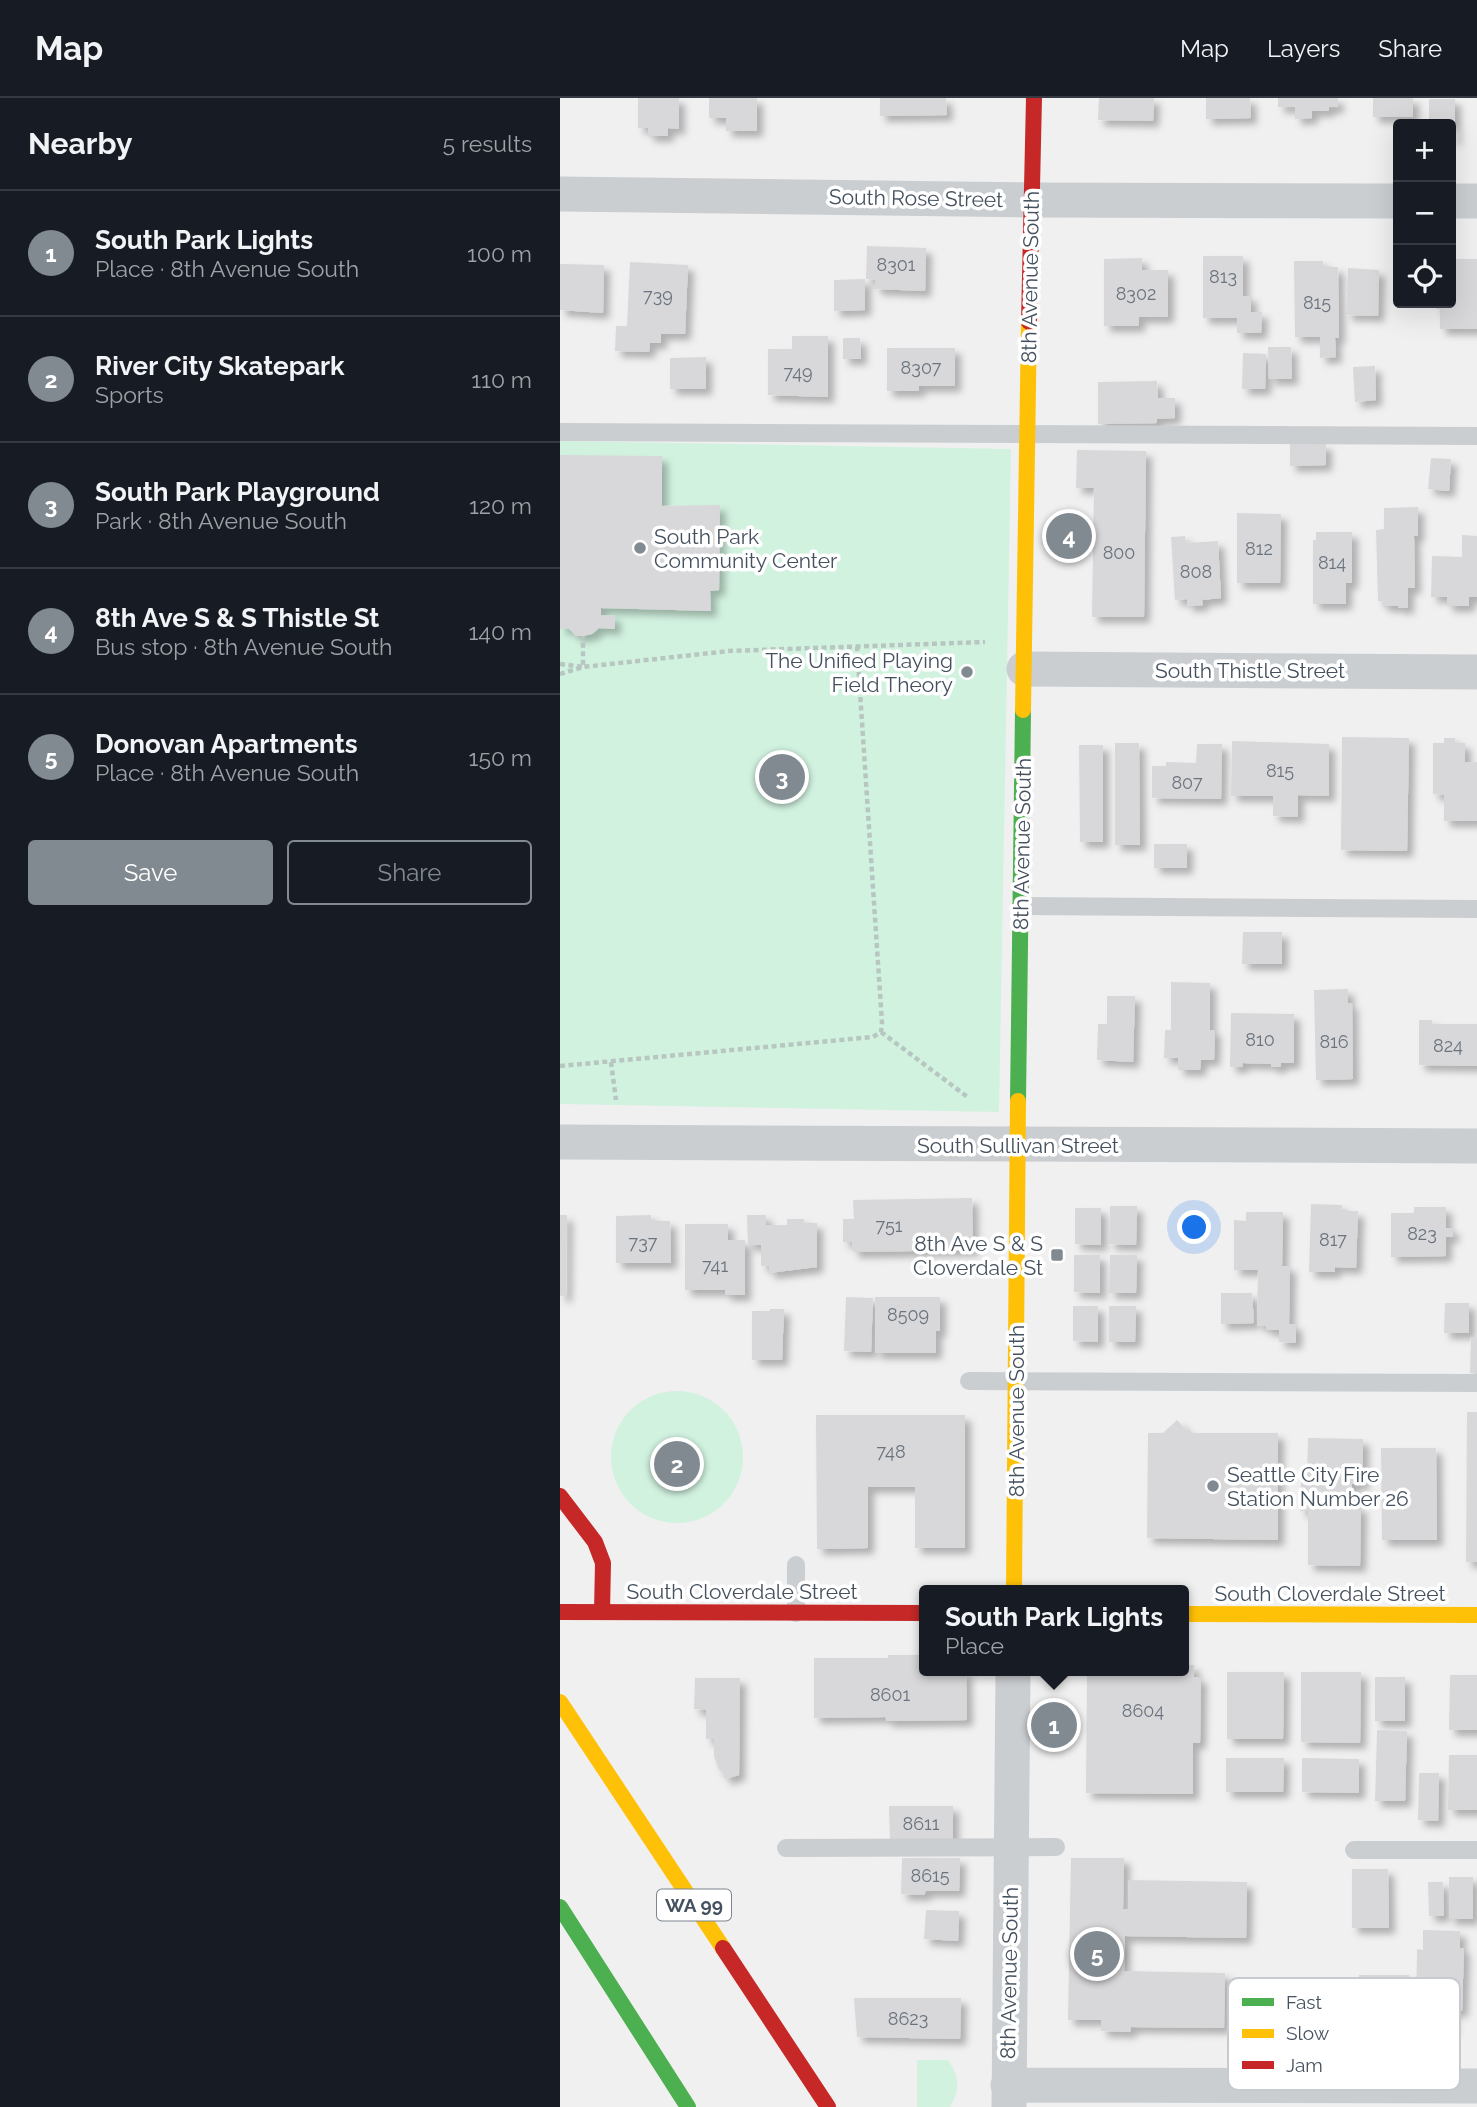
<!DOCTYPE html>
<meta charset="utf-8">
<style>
body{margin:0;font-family:Raleway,sans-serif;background:#20242c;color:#f1f3f6}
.controls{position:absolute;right:21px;top:21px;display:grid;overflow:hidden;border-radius:7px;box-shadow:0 7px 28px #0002}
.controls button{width:63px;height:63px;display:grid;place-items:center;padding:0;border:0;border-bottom:2px solid #363941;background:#171b24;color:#f1f3f6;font:35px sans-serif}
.you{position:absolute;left:635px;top:1130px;width:24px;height:24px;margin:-18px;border:5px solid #fff;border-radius:50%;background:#1a73e8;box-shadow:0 0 0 10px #1a73e833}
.badge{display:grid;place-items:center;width:46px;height:46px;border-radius:50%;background:#818991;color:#fff;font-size:23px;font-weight:700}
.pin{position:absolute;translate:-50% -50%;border:4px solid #fff;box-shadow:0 2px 7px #0006}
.popup{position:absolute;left:359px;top:1487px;width:270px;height:91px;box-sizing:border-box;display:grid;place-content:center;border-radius:7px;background:#171b24;filter:drop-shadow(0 2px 5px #0005);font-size:23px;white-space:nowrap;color:#9ea1a6}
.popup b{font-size:26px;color:#f1f3f6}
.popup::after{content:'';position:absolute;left:50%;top:100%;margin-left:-14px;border:14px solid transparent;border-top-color:#171b24}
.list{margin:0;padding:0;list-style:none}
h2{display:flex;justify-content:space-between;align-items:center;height:91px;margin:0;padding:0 28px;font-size:30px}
h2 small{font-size:23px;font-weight:400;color:#9ea1a6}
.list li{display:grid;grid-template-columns:46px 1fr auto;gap:21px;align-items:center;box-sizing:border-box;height:126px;padding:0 28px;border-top:2px solid #363941}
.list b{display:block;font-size:26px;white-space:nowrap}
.list p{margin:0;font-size:23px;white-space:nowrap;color:#9ea1a6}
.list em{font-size:23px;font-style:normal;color:#9ea1a6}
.actions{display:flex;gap:14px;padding:21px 28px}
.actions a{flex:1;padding:16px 0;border:2px solid #818991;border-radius:7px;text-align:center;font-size:24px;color:#818991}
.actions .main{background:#818991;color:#fff}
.icon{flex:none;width:38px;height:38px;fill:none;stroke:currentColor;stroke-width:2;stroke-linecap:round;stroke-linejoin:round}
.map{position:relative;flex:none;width:917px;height:2009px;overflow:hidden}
header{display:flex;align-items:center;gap:42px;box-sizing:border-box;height:98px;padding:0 35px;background:#171b24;border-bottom:2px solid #363941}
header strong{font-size:33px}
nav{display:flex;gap:38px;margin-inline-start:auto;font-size:24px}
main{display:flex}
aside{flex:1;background:#171b24}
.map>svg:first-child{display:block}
.green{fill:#d2f2e0}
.building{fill:#d8d8da;filter:url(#shadow)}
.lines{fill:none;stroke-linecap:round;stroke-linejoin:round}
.path{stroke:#b7c6c1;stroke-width:4.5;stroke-dasharray:5 3.5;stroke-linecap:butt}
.lane{stroke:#cbced1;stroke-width:18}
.street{stroke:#cbced1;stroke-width:35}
.fast{stroke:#4caf50;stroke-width:16}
.slow{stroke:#ffc107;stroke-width:16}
.jam{stroke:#c62828;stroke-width:16}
.poi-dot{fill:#818991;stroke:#fff;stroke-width:2.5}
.labels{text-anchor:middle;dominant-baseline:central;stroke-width:7;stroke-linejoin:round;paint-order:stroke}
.number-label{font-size:18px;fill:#6b747e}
.shield{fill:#fff;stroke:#7d858e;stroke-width:2}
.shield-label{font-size:19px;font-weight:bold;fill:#45515e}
.street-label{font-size:21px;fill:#45515e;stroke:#fff}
.poi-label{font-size:21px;fill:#45515e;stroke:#fff;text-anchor:start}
.key{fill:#fff;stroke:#c7cbcf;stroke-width:2}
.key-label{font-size:19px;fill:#45515e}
</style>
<header>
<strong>Map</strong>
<nav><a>Map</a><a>Layers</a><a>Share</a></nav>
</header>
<main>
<aside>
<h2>Nearby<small>5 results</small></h2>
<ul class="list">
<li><span class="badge">1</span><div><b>South Park Lights</b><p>Place · 8th Avenue South</p></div><em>100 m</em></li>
<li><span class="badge">2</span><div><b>River City Skatepark</b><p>Sports</p></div><em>110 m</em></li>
<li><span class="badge">3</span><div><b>South Park Playground</b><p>Park · 8th Avenue South</p></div><em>120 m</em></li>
<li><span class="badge">4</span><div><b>8th Ave S &amp; S Thistle St</b><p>Bus stop · 8th Avenue South</p></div><em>140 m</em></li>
<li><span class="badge">5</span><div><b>Donovan Apartments</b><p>Place · 8th Avenue South</p></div><em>150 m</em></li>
</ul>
<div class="actions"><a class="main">Save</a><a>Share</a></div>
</aside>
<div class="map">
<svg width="917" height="2009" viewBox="0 0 917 2009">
<defs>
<filter id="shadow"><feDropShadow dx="6" dy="6" stdDeviation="3.5" flood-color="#0004"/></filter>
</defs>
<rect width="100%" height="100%" fill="#f1f0f0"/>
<path class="green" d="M0 343 451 351 439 1014 0 1006Z
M51 1359a66 66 0 1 1 132 0a66 66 0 1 1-132 0Z
M357 1962H388C400 1979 400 1992 390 2009H357Z"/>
<path class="building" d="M78 0H119V31L108 30V38H88V30H78Z
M149 0H197V33H166V20H149Z
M320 0H386L387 17 320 18Z
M539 0H594L593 23 538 22Z
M646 0H690L691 20 646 21Z
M718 0H778V9H769V13H752V20L735 21V9H718Z
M813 0H853V19H813Z
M869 1H895V42H891V26H869Z
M307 148 366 150 365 193 315 191V182L306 181Z
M643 158H683V198H691V214H702L701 235H677V220H643Z
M582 160V172H608V219H579V228H544V161Z
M891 161H917V231H880V211H876V205H891Z
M734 163H763V169H778L779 240H775L776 259 760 260V239H735Z
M70 164 128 167 125 236H101V245H90L89 254 55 253 56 228H67Z
M0 166 44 167 43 215 0 212Z
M788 170 819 172 818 218 786 217Z
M305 181V212L274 213V182Z
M232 238H268V299L208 297V251H232Z
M283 240H300L301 261H283Z
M708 249H731L732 281H709Z
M327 250H395V288H359V293H327Z
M683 255 706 256 705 291H682Z
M146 259V291H110V260Z
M815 268 816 302 795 304 793 269Z
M597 283 598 300H615V320L597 321V325L538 326V284Z
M730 346H766V367L730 368Z
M517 352 586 353 584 519H532L534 390H516Z
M0 357 102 358V408L160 407 159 492 150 493 151 513 41 510V517L55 518V531L39 530 32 536 23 538H16L8 530 0 531Z
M871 360 891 361 889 393 868 391Z
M858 409V438H854L855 490H848V510H838V508H823V503H818L816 432 824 431V410Z
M677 415 721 416 720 485H677Z
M756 434H792V485H786V506H753V442H756Z
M902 437 917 438V499H909V508H887V499H871L872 458 902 459Z
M625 438 626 445 658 443 661 500 642 502 643 507 627 508V501L615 502 611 439Z
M782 639 849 640 847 753 781 752Z
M884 640H895V645H905V664H917V723H884V697L873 696V645H884Z
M672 643 769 646V698L738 697V719L713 718V698H671Z
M555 645H579L580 747H555Z
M637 646H662L661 701 592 700V668H606V664L636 665Z
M519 647H543V744H520Z
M594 746H627V770H594Z
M683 834H722V866H682Z
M611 884 650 885V932H655L654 962H641L640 972H618V960H604L605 932H611Z
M788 891V905H792L793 981 756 982 754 892Z
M547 898H575L573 964 537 962 538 926H547Z
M671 915 734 916V965H721V969H711V966L683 965 682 969H670Z
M859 922H872V926H917V968L859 967Z
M412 1100 413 1152 293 1154 292 1144H283V1121H294L293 1102Z
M751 1106 782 1107V1113H798L796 1170 775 1169V1174H749Z
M550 1108H577L576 1147 549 1146Z
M854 1109H886V1130H893V1139H886V1158L831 1159V1115H854Z
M515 1110H541V1147L515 1146Z
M686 1114H723L722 1168H730L729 1226H736V1245L719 1244V1232H706V1228L697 1227 698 1172H674V1122L686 1123Z
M0 1117H7L6 1198H0Z
M91 1117V1123H110L111 1165H56V1118Z
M187 1117H206V1127H227V1121H244V1125H257V1169L209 1175V1168H201V1147H188Z
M125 1126H168V1142H185V1197H165V1192H125Z
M514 1157H540V1195L514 1194Z
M550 1157H577L576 1195H549Z
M661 1195H692L694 1225 661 1226Z
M286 1199 313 1200 311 1254 284 1253Z
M315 1199H380V1233H376V1255H315Z
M885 1205H909V1235H884Z
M513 1208H538V1244L513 1243Z
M549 1208H576L575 1244H549Z
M210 1211H224L222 1262H192V1213H210Z
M911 1239H917V1275H910Z
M907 1314H917V1464H906Z
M256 1317H405V1450H355V1389H308V1450L257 1451Z
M617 1322 629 1335H718V1442L587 1440 588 1335H603Z
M748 1340 803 1341V1386H792V1408H801L800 1468 748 1467V1413H740L741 1384H747Z
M821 1350H876L877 1442H822Z
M328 1557H364V1573H406L407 1622 327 1623 325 1619 254 1620V1560H328Z
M624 1567H634V1579H641L640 1645H633V1696L526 1695 527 1573H624Z
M667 1574H724L723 1641H667Z
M741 1574H801L800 1645 741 1644Z
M890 1577H917V1632H889Z
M815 1579H845V1623H815Z
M135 1580H180L179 1677 165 1681 162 1672H159L154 1658V1641H146V1612L134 1611Z
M817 1632 847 1633 845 1703H815Z
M889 1657H917V1712H888Z
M666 1660H724L723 1694H666Z
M742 1660 799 1661V1695L742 1694Z
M859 1675H879L878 1723 858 1722Z
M329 1708H393V1743L330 1742Z
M342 1760H400L399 1793H366L364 1797 341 1796Z
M511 1760H564L563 1811H568L569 1782 687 1784 686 1840 565 1838 564 1873 665 1875 664 1930 571 1929 570 1934 541 1933V1922H508Z
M792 1771H828L829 1830H792Z
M889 1779H913V1821H889Z
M868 1784H883L884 1818H869Z
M366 1812 399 1813 398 1843 364 1841Z
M863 1832 900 1833V1850H904L902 1913H892V1932L867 1931 868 1916H856L857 1851 863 1852Z
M799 1877H849V1930H799Z
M294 1900H401L400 1941 297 1939Z"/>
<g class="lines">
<path class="path" d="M0 566 23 569V538
M0 576 23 569 169 553 425 544
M321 934 409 1000
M51 964 56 1002
M0 968 313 939 321 934 322 925 297 549"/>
<path class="lane" d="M0 334 917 338
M461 808 917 811
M409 1283 917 1285
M236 1515V1467
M226 1750 496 1749
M794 1752H917
M685 1988 686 1941"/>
<path class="street" d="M0 96 472 102 838 103
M891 103H917
M464 571 917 574
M0 1044 917 1048
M448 1987 917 1988
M449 2009 453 1573"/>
<path class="fast" d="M458 1003 463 612
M0 1809 128 2009"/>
<path class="slow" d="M463 612 469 224
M454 1492 458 1003
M624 1516 917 1517
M0 1604 163 1850"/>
<path class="jam" d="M469 224 474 0
M0 1398 35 1444 43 1465 42 1514
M0 1514 364 1515
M163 1850 268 2009"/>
</g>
<g class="poi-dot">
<circle cx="80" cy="450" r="7"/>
<circle cx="407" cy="574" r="7"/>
<rect x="490" y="1150" width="14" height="14" rx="3.5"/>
<circle cx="653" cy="1388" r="7"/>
</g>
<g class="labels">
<g class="number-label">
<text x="336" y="166">8301</text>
<text x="663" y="178">813</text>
<text x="576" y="195">8302</text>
<text x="98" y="197">739</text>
<text x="757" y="204">815</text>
<text x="361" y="269">8307</text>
<text x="238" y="274">749</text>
<text x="699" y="450">812</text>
<text x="559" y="454">800</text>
<text x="772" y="464">814</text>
<text x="636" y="473">808</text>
<text x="720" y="672">815</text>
<text x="627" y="684">807</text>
<text x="700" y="941">810</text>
<text x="774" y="943">816</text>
<text x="888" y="947">824</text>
<text x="329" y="1127">751</text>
<text x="862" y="1135">823</text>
<text x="773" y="1141">817</text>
<text x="83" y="1144">737</text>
<text x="155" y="1167">741</text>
<text x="348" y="1216">8509</text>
<text x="331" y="1353">748</text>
<text x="330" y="1596">8601</text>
<text x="583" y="1612">8604</text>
<text x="361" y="1725">8611</text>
<text x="370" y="1777">8615</text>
<text x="348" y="1920">8623</text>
</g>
<rect class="shield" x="97" y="1791.5" width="74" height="31" rx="5"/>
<g class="shield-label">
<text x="134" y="1807">WA 99</text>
</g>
<g class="street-label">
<text transform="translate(356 100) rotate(1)">South Rose Street</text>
<text transform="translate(470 179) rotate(-89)">8th Avenue South</text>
<text x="690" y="572">South Thistle Street</text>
<text transform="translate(462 746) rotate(-89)">8th Avenue South</text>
<text x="458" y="1047">South Sullivan Street</text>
<text transform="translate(456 1313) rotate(-90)">8th Avenue South</text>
<text x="182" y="1493">South Cloverdale Street</text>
<text x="770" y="1495">South Cloverdale Street</text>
<text transform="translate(449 1875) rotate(-89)">8th Avenue South</text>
</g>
<g class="poi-label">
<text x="94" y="438">South Park<tspan x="94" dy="24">Community Center</tspan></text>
<text x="393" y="562" text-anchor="end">The Unified Playing<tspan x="393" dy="24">Field Theory</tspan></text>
<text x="483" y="1145" text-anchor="end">8th Ave S &amp; S<tspan x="483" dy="24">Cloverdale St</tspan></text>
<text x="667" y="1376">Seattle City Fire<tspan x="667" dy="24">Station Number 26</tspan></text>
</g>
</g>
<rect x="668" y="1880" width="232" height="112" rx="10" class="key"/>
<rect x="682" y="1900" width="32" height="8" fill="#4caf50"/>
<rect x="682" y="1931" width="32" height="9" fill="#ffc107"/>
<rect x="682" y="1963" width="32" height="8" fill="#c62828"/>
<g class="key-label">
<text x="726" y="1911">Fast</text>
<text x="726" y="1942">Slow</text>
<text x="726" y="1974">Jam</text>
</g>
</svg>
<div class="controls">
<button>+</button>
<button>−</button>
<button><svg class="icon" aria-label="locate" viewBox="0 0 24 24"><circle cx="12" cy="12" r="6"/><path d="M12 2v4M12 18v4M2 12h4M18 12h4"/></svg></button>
</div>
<div class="you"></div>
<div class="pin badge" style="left:494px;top:1627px">1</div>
<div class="popup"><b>South Park Lights</b>Place</div>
<div class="pin badge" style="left:117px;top:1366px">2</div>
<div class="pin badge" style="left:222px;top:679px">3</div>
<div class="pin badge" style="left:509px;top:438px">4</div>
<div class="pin badge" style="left:537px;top:1856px">5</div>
</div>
</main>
